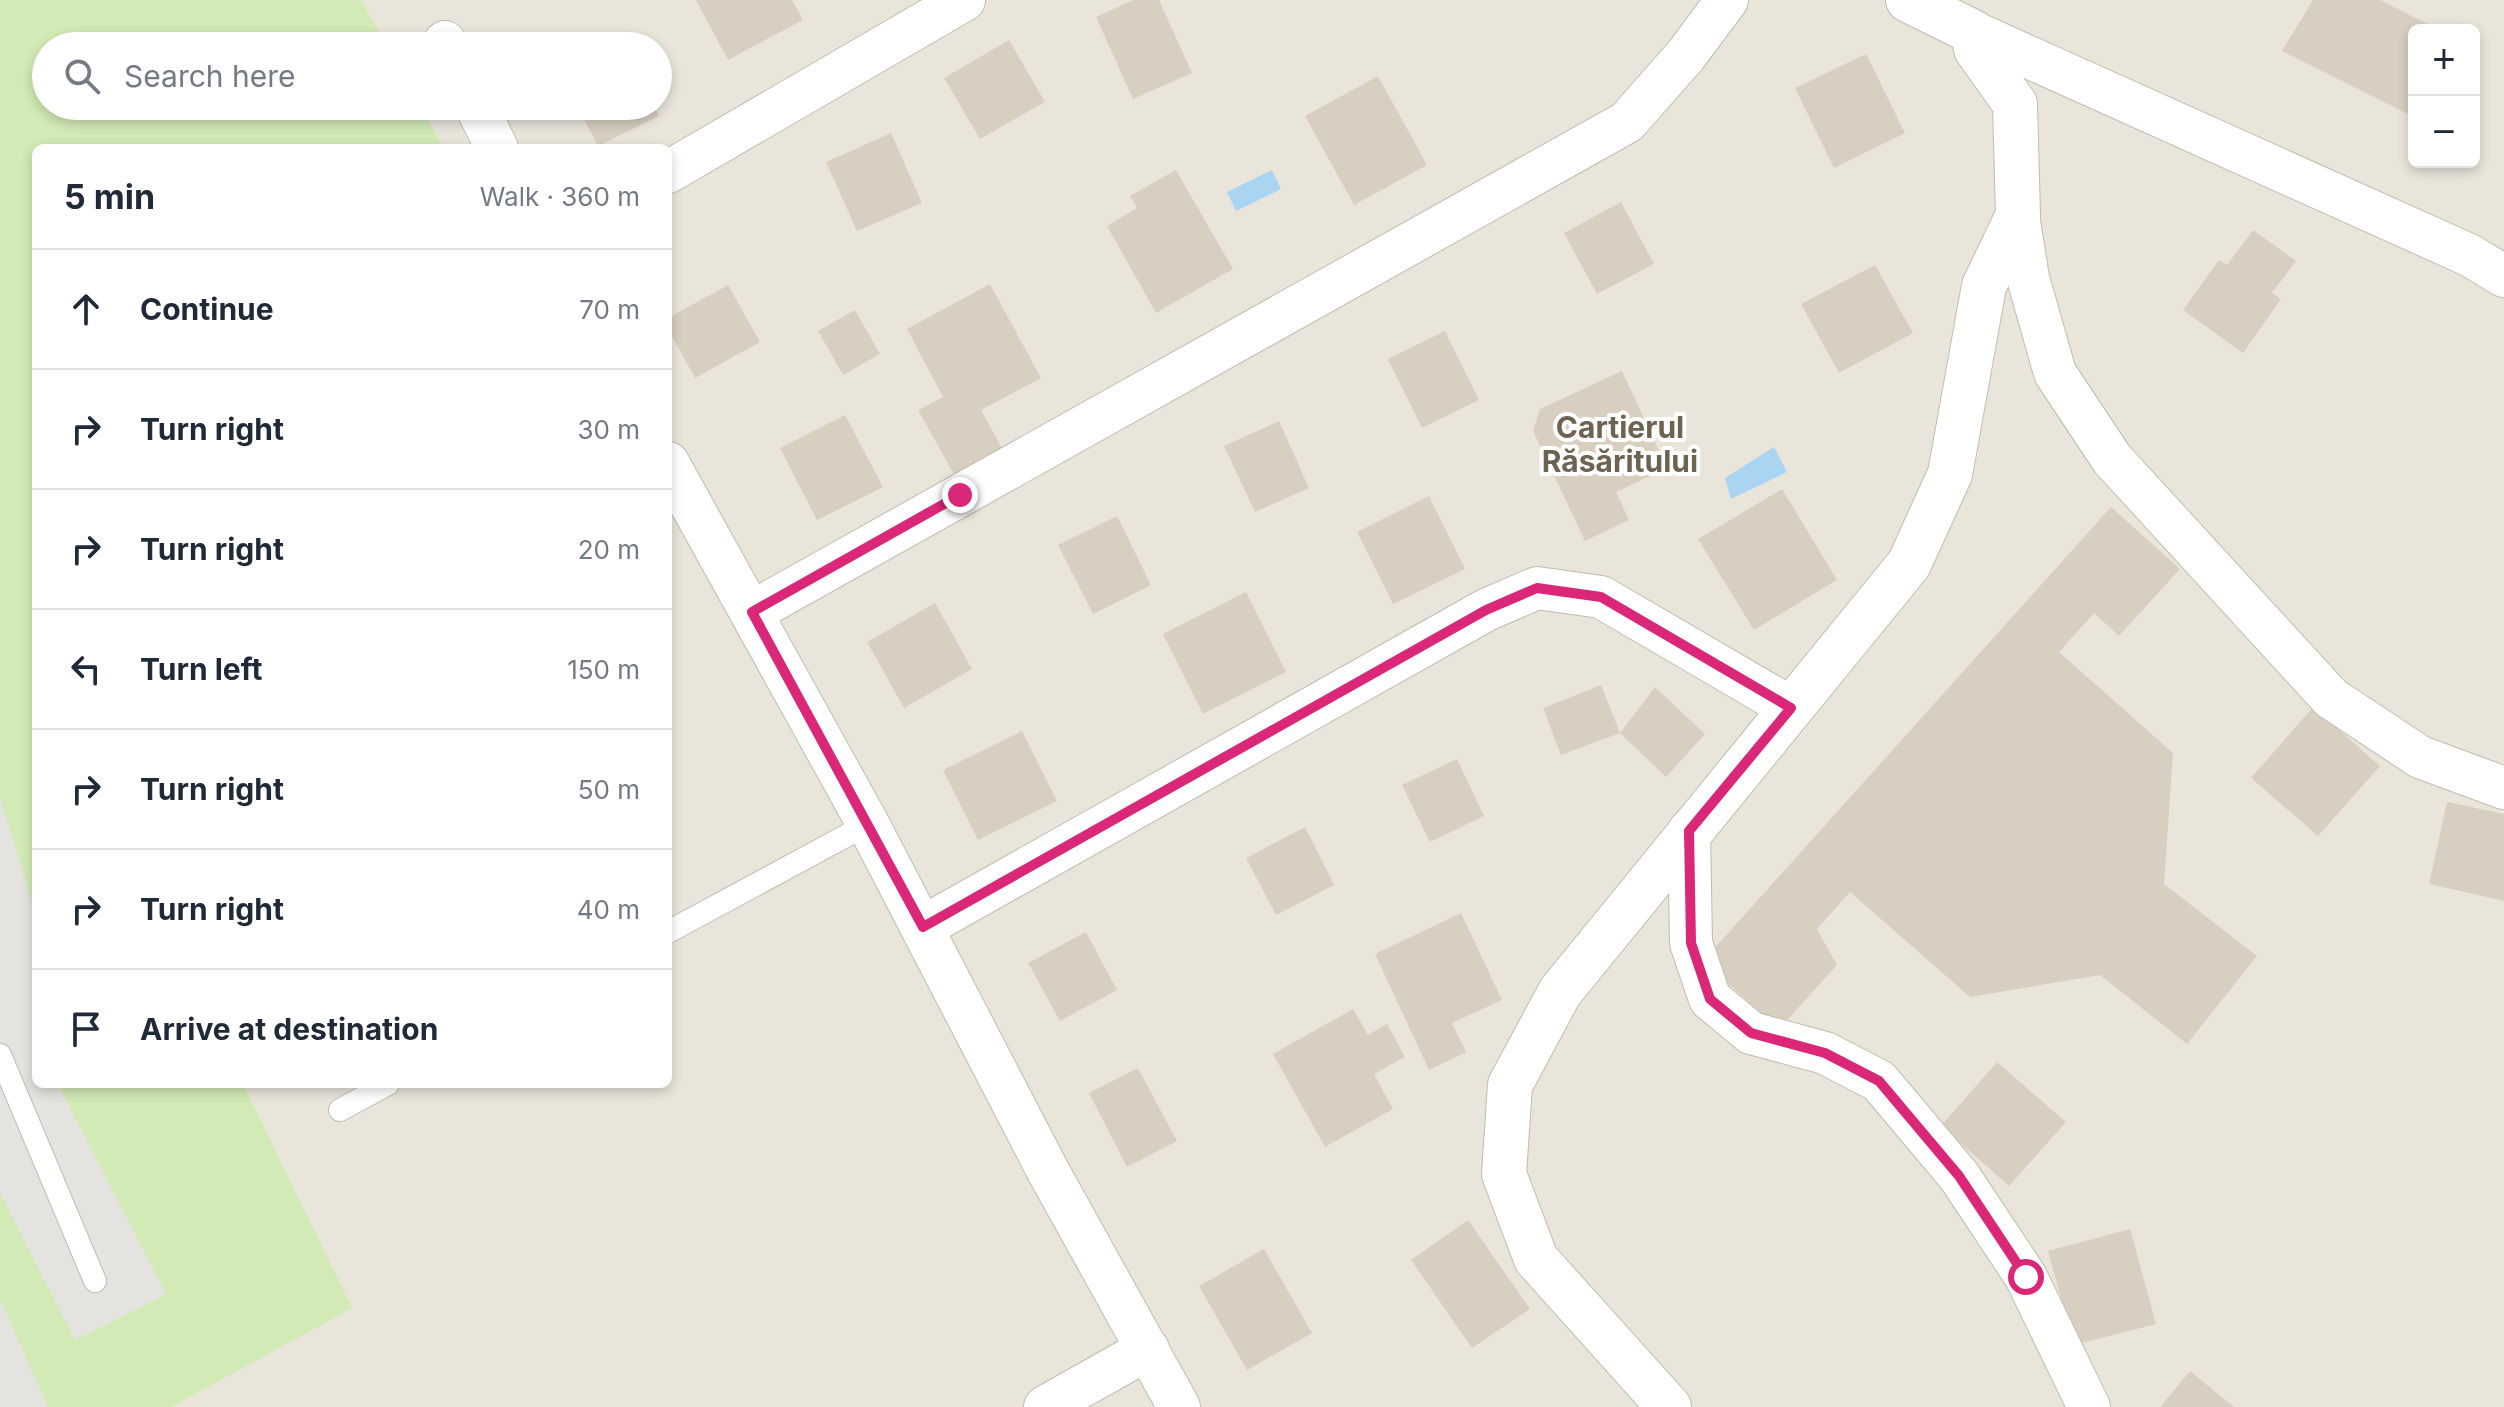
<!DOCTYPE html>
<meta charset="utf-8">
<style>
body{margin:0;font-family:Inter,sans-serif;background:#f6f6f7;color:#1f2937}
.controls{position:absolute;right:24px;top:24px;display:grid;overflow:hidden;border-radius:12px;box-shadow:0 4px 12px #0003}
.controls button{width:72px;height:72px;display:grid;place-items:center;padding:0;border:0;border-bottom:2px solid #e0e1e3;background:#fff;color:#1f2937;font:40px sans-serif}
.stop{position:absolute;width:24px;height:24px;margin:-18px;border:6px solid #db2777;border-radius:50%;background:#fff}
.stop.end{background:#db2777;border-color:#fff;box-shadow:0 2px 8px #0008}
.list{margin:0;padding:0;list-style:none}
h2{display:flex;justify-content:space-between;align-items:center;height:104px;margin:0;padding:0 32px;font-size:34px}
h2 small{font-size:26px;font-weight:400;color:#747a83}
.list li{display:grid;grid-template-columns:52px 1fr auto;gap:24px;align-items:center;box-sizing:border-box;height:120px;padding:0 32px;border-top:2px solid #e0e1e3}
.list b{display:block;font-size:30px;white-space:nowrap}
.list em{font-size:26px;font-style:normal;color:#747a83}
.icon{flex:none;width:44px;height:44px;fill:none;stroke:currentColor;stroke-width:2;stroke-linecap:round;stroke-linejoin:round}
.map{position:relative;flex:none;width:2504px;height:1407px;overflow:hidden}
.search{position:absolute;background:#fff;box-shadow:0 4px 12px #0003;left:32px;top:32px;width:640px;height:88px;display:flex;align-items:center;gap:20px;box-sizing:border-box;padding:0 28px;border-radius:44px;color:#747a83;font-size:30px}
.panel{position:absolute;background:#fff;box-shadow:0 4px 12px #0003;left:32px;top:144px;width:640px;height:944px;border-radius:12px}
.map>svg:first-child{display:block}
.residential{fill:#eae5da;fill-rule:evenodd}
.green{fill:#d2eab5}
.parking{fill:#e5e3e0}
.water{fill:#a9d4f2}
.building{fill:#d8cfc1}
.lines{fill:none;stroke-linecap:round;stroke-linejoin:round}
.service-casing{stroke:#c2bbae;stroke-width:24}
.minor-casing{stroke:#c2bbae;stroke-width:44}
.tertiary-casing{stroke:#c2bbae;stroke-width:46}
.service{stroke:#fff;stroke-width:22}
.minor{stroke:#fff;stroke-width:42}
.tertiary{stroke:#fff;stroke-width:44}
.route{stroke:#db2777;stroke-width:10}
.labels{text-anchor:middle;dominant-baseline:central;stroke-width:8;stroke-linejoin:round;paint-order:stroke}
.neighbourhood-label{font-size:30px;font-weight:bold;fill:#6e6250;stroke:#fff}
</style>
<div class="map">
<svg width="2504" height="1407" viewBox="0 0 2504 1407">
<rect width="100%" height="100%" fill="#f6f3ec"/>
<path class="residential" d="M361 0H2504V1407H172L351 1308 243 1084H668V148H444L420 106H658V46H387ZM2414 30H2474V162H2414Z"/>
<path class="green" d="M0 0H361L387 46H46V106H420L444 148H36V1084H243L352 1308 172 1407H0Z"/>
<path class="parking" d="M0 797 36 916V1084H58L166 1294 75 1340 0 1193Z
M0 1299 48 1407H0Z"/>
<path class="water" d="M1272 170 1281 189 1236 211 1227 192Z
M1774 447 1787 472 1731 499 1725 478Z"/>
<path class="building" d="M696 0H792L803 20 728 60Z
M1133 0H1159L1192 73 1133 99 1096 17Z
M2313 0H2380L2440 30H2414V117L2282 51Z
M1009 40 1045 102 980 139 944 78Z
M1866 54 1905 133 1834 168 1795 88Z
M1378 76 1427 165 1354 205 1305 116Z
M577 106H654L659 116 598 146Z
M891 133 922 203 857 231 826 162Z
M1176 170 1233 269 1156 313 1107 226 1137 208 1130 196Z
M1621 202 1654 264 1597 294 1564 233Z
M2253 230 2296 261 2272 293 2281 299 2243 353 2183 310 2219 260 2227 265Z
M1875 265 1913 333 1839 373 1801 304Z
M990 284 1041 378 981 410 1003 450 955 476 918 410 943 397 907 329Z
M728 285 760 342 695 378 668 329V318Z
M855 310 880 354 843 375 818 331Z
M1445 331 1479 400 1422 428 1388 359Z
M1622 371 1667 468 1616 492 1629 520 1585 541 1533 431 1540 409Z
M845 415 883 487 817 520 780 448Z
M1279 421 1309 488 1255 512 1224 446Z
M1782 489 1837 580 1754 630 1698 539Z
M1429 496 1465 569 1393 604 1357 532Z
M2111 507 2180 569 2119 636 2094 613 2059 652 2173 753 2164 884 2257 956 2187 1044 2100 975 1970 997 1850 892 1817 929 1837 965 1779 1029 1703 961Z
M1117 516 1151 585 1093 614 1058 545Z
M1246 592 1286 672 1203 714 1163 634Z
M935 603 972 669 904 708 867 642Z
M1601 685 1620 733 1561 755 1543 708Z
M1655 687 1705 734 1666 777 1620 733Z
M2313 707 2380 766 2318 836 2251 778Z
M1022 731 1057 801 978 840 943 770Z
M1457 759 1484 816 1430 842 1402 785Z
M2447 802 2504 814V901L2429 884Z
M1305 827 1334 885 1276 915 1246 858Z
M1461 913 1502 1000 1452 1023 1466 1052 1429 1070 1375 954Z
M1086 932 1117 990 1060 1021 1028 963Z
M1353 1009 1368 1035 1387 1024 1405 1057 1374 1074 1393 1109 1325 1147 1273 1054Z
M1997 1062 2066 1122 2009 1186 1941 1126Z
M1138 1068 1177 1141 1127 1167 1089 1093Z
M1468 1220 1530 1309 1472 1348 1411 1260Z
M2130 1229 2156 1324 2074 1345 2048 1251Z
M1264 1249 1312 1333 1247 1370 1199 1286Z
M2190 1371 2234 1407H2160Z"/>
<g class="lines">
<defs>
<path id="service" d="M668 932 868 824
M0 1055 95 1281
M340 1110 388 1084"/>
<path id="minor" d="M1973 32 2469 255 2504 276
M445 42 447 46
M476 106 497 148
M668 172 964 0
M2018 215 2028 278 2055 373 2112 459 2331 698 2420 757 2504 788
M668 463 868 824 1048 1171 1179 1407
M752 612 1627 122 1686 55 1727 0
M1689 831 1691 943 1710 999 1751 1033 1825 1053 1879 1081 1959 1176 2026 1277 2089 1407
M923 927 1486 610 1537 588 1601 597 1791 708
M1045 1407 1148 1349"/>
<path id="tertiary" d="M1669 1407 1536 1259 1504 1174 1510 1085 1560 992 1909 564 1950 474 1984 286 2018 215 2015 104 1976 49 1973 32 1908 0"/>
</defs>
<use href="#service" class="service-casing"/>
<use href="#minor" class="minor-casing"/>
<use href="#tertiary" class="tertiary-casing"/>
<use href="#service" class="service"/>
<use href="#minor" class="minor"/>
<use href="#tertiary" class="tertiary"/>
</g>
<g class="lines">
<path class="route" d="M960 495 752 612 923 927 1486 610 1537 588 1601 597 1791 708 1689 831 1691 943 1710 999 1751 1033 1825 1053 1879 1081 1959 1176 2026 1277"/>
</g>
<g class="labels">
<g class="neighbourhood-label">
<text x="1620" y="427">Cartierul<tspan x="1620" dy="34">Răsăritului</tspan></text>
</g>
</g>
</svg>
<div class="controls">
<button>+</button>
<button>−</button>
</div>
<div class="stop" style="left:2026px;top:1277px"></div>
<div class="stop end" style="left:960px;top:495px"></div>
<div class="search"><svg class="icon" aria-label="search" viewBox="0 0 24 24"><circle cx="10" cy="10" r="6"/><path d="M15 15l6 6"/></svg>Search here</div>
<section class="panel">
<h2>5 min<small>Walk · 360 m</small></h2>
<ul class="list">
<li><svg class="icon" aria-label="ahead" viewBox="0 0 24 24"><path d="M12 20V5M6 11l6-6 6 6"/></svg><div><b>Continue</b></div><em>70 m</em></li>
<li><svg class="icon" aria-label="right" viewBox="0 0 24 24"><path d="M7 20v-9h11M14 6l5 5-5 5"/></svg><div><b>Turn right</b></div><em>30 m</em></li>
<li><svg class="icon" aria-label="right" viewBox="0 0 24 24"><path d="M7 20v-9h11M14 6l5 5-5 5"/></svg><div><b>Turn right</b></div><em>20 m</em></li>
<li><svg class="icon" aria-label="left" viewBox="0 0 24 24"><path d="M17 20v-9H6M10 6l-5 5 5 5"/></svg><div><b>Turn left</b></div><em>150 m</em></li>
<li><svg class="icon" aria-label="right" viewBox="0 0 24 24"><path d="M7 20v-9h11M14 6l5 5-5 5"/></svg><div><b>Turn right</b></div><em>50 m</em></li>
<li><svg class="icon" aria-label="right" viewBox="0 0 24 24"><path d="M7 20v-9h11M14 6l5 5-5 5"/></svg><div><b>Turn right</b></div><em>40 m</em></li>
<li><svg class="icon" aria-label="arrive" viewBox="0 0 24 24"><path d="M6 21V4h12l-3 4 3 4H6"/></svg><div><b>Arrive at destination</b></div></li>
</ul>
</section>
</div>
